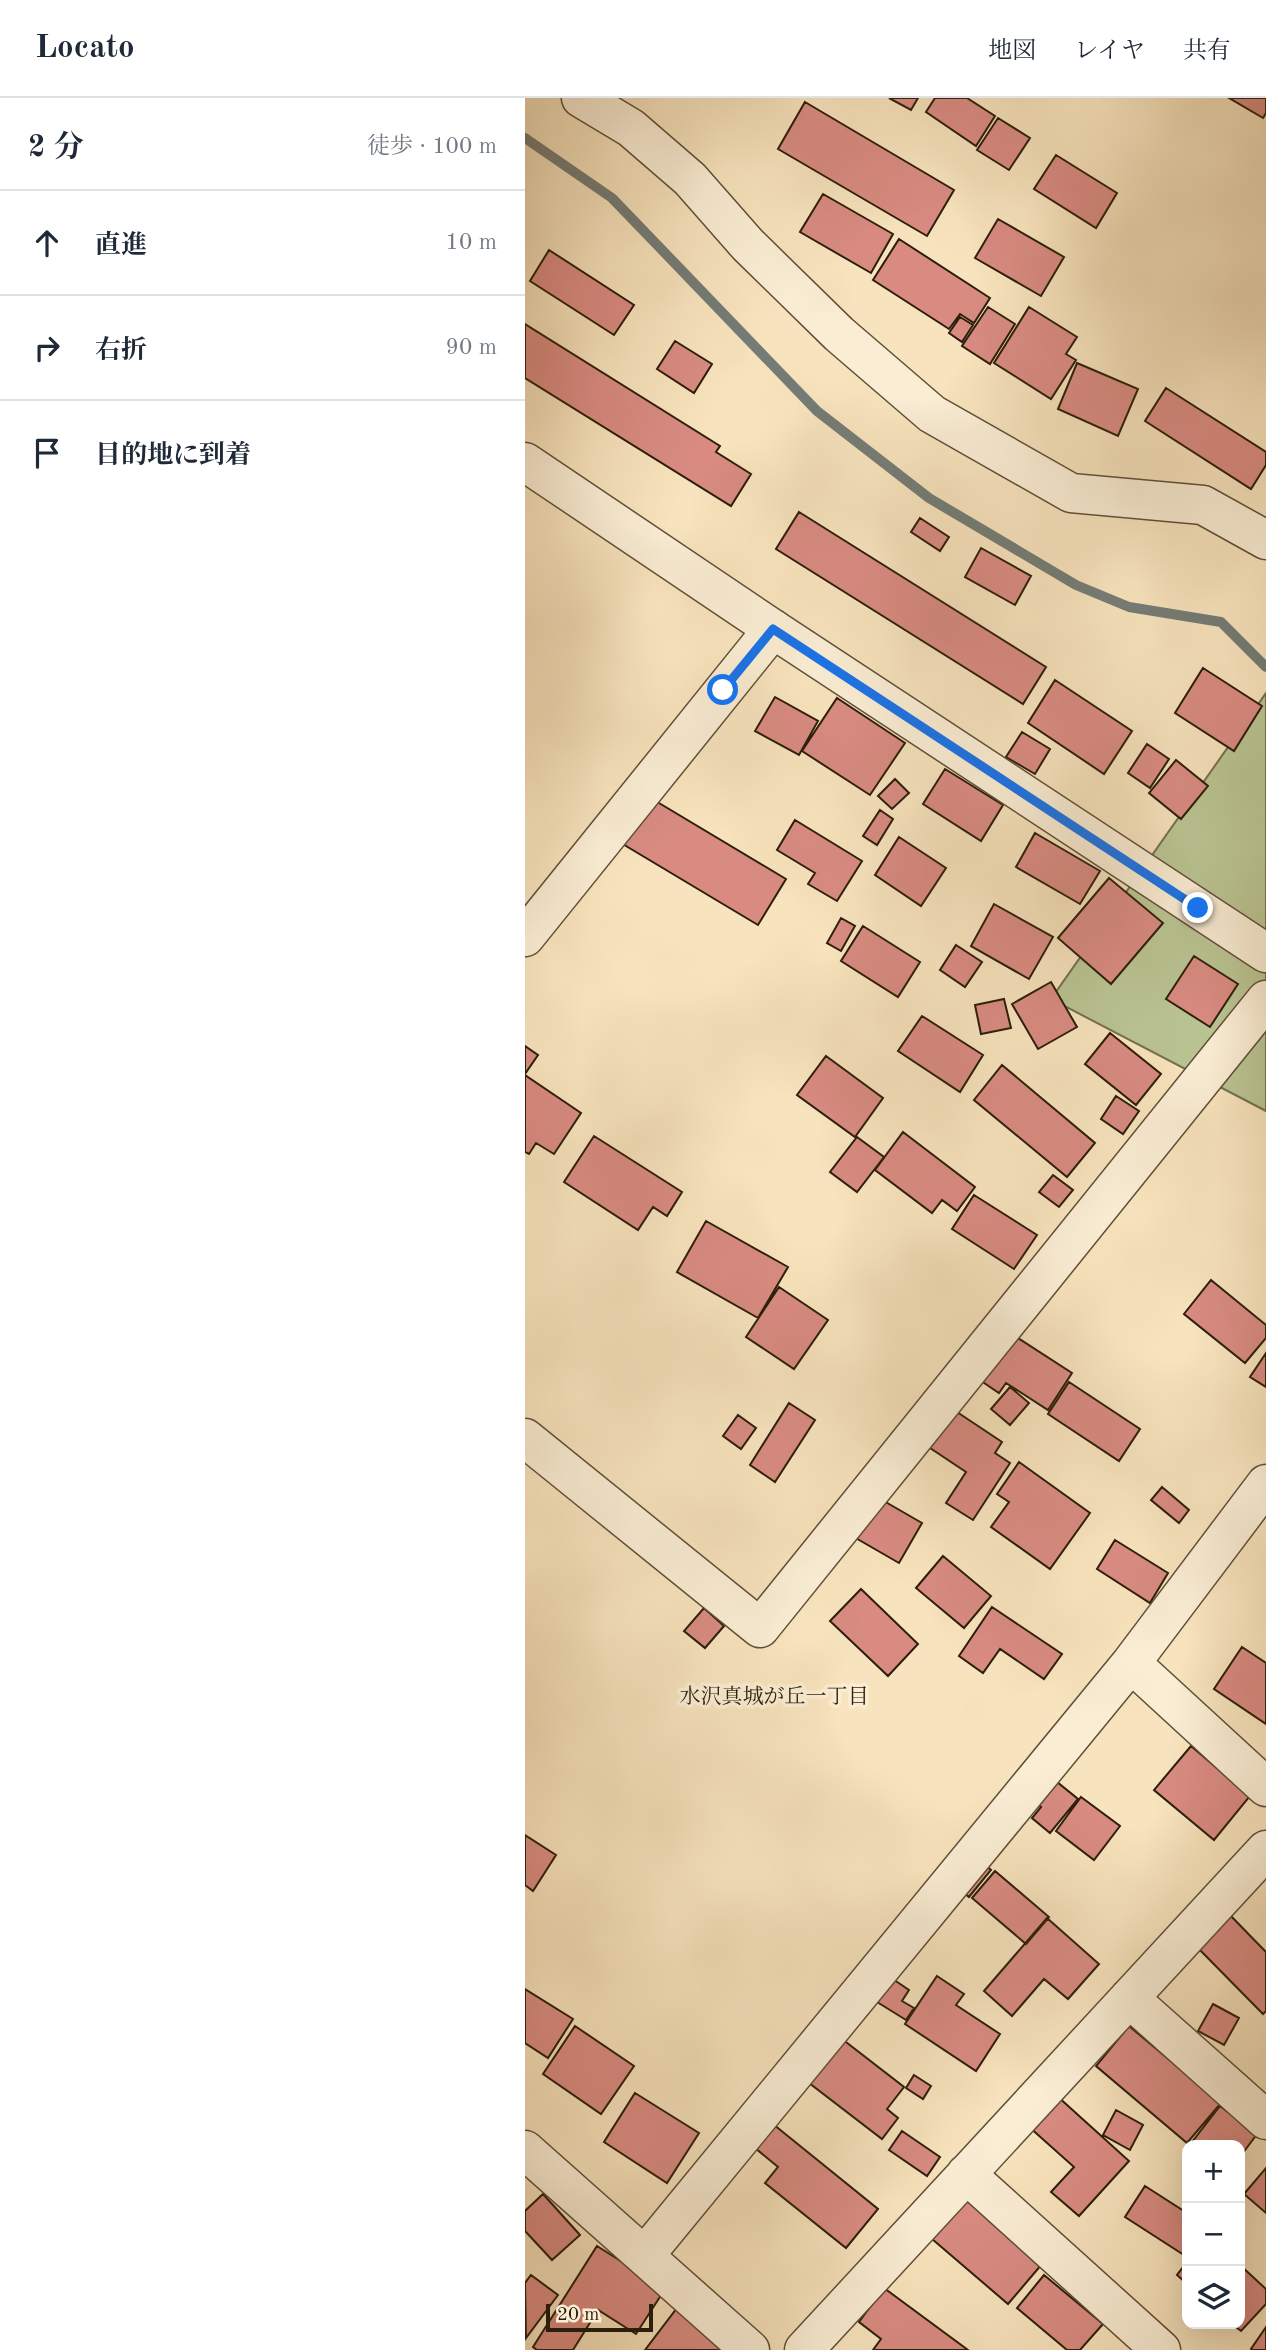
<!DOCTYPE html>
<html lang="ja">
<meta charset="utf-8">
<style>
body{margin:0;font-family:"Old Standard TT","Noto Serif JP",serif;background:#f6f6f7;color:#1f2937}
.controls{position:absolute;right:21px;bottom:21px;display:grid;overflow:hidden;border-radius:14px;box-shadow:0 7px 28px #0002}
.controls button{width:63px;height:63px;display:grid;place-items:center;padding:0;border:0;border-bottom:2px solid #e0e1e3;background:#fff;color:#1f2937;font:35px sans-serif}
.scale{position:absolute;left:21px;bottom:18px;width:107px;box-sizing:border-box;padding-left:7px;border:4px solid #2c1e0a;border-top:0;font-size:19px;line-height:24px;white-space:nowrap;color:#2c1e0a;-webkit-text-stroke:5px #faedd4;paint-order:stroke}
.stop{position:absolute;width:21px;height:21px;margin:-16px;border:5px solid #1a73e8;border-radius:50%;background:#fff}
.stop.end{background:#1a73e8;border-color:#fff;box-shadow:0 2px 7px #0008}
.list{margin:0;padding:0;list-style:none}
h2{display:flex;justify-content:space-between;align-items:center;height:91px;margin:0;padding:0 28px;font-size:30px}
h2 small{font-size:23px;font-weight:400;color:#747a83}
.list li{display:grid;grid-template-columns:46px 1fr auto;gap:21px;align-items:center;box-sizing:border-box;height:105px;padding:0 28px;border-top:2px solid #e0e1e3}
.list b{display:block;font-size:26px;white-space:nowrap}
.list em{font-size:23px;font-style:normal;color:#747a83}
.icon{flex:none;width:38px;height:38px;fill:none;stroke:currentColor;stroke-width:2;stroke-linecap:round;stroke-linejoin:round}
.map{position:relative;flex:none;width:741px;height:2252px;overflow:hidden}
header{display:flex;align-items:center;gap:42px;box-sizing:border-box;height:98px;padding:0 35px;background:#fff;border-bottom:2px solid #e0e1e3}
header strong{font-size:33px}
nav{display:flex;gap:38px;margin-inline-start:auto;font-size:24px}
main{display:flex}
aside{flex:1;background:#fff}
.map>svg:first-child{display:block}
.green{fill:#bac493;stroke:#73714e;stroke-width:2}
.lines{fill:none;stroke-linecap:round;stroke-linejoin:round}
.stream{stroke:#747c76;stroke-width:10}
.building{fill:#d98b82;stroke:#2c1e0a;stroke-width:2}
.minor-casing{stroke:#5f4f37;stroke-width:41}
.tertiary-casing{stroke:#5f4f37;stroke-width:41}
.minor{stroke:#faedd4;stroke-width:38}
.tertiary{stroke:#faedd4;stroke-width:38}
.route{stroke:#1a73e8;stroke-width:9}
.labels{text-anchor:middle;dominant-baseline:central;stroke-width:7;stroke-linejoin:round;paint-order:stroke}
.neighbourhood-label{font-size:21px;fill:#2c1e0a;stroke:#faedd4}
</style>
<header>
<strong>Locato</strong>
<nav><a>地図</a><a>レイヤ</a><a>共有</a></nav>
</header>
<main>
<aside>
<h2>2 分<small>徒歩 · 100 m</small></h2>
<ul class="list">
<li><svg class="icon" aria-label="ahead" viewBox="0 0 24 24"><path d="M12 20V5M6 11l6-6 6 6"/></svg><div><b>直進</b></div><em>10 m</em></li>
<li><svg class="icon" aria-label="right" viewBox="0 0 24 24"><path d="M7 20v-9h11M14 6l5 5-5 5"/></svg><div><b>右折</b></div><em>90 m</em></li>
<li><svg class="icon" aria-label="arrive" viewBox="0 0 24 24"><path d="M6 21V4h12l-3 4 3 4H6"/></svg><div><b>目的地に到着</b></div></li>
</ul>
</aside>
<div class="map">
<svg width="741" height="2252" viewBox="0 0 741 2252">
<rect width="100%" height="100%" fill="#f7e3bd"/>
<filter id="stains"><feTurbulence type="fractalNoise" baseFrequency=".00286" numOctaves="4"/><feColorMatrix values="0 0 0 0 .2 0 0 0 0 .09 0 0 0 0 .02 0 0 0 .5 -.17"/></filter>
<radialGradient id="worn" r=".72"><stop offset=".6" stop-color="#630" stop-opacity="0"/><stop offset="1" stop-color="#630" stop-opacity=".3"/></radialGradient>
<path class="green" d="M741 595V1013L526 901Z"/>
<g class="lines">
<path class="stream" d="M0 40 87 100 292 313 404 400 551 487 604 509 696 524 741 569"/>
</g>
<path class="building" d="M364 0H393L386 12Z
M410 0H442L470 18 451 48 401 14Z
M704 0H741V15L738 20Z
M280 4 429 92 402 138 253 51Z
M473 20 505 40 484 72 452 52Z
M531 57 592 95 571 130 509 91Z
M298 96 368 136 346 175 275 134Z
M473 121 539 159 516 198 450 160Z
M374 141 465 200 449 225 435 216 424 231 348 182Z
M24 152 109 207 89 237 5 183Z
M463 209 490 226 465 266 437 248Z
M504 209 552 239 541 256 551 262 526 301 469 265Z
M435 219 448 227 437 244 424 235Z
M0 226 195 348 191 354 226 376 206 408 0 280Z
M150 243 187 266 169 295 132 271Z
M552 265 613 291 593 338 533 311Z
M641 290 741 354V367L726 391 620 323Z
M274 414 521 569 498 606 251 451Z
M395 420 424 439 415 453 386 434Z
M456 450 506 478 490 507 440 479Z
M678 570 737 608 709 653 650 615Z
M530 582 607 633 579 676 503 625Z
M250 599 293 623 274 657 230 633Z
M312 600 380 645 345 697 277 653Z
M497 634 525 651 510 676 481 659Z
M622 646 644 661 625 690 603 675Z
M651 662 683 688 656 721 624 695Z
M420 671 478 707 456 743 398 706Z
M370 681 384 695 367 711 353 698Z
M124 699 261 781 233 827 96 745Z
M355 712 368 721 352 747 338 738Z
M270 722 337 763 312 803 283 786 290 775 252 752Z
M510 735 575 773 555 806 491 769Z
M374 739 421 770 396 808 350 777Z
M584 780 638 825 586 886 533 840Z
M469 806 528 839 504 881 446 848Z
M316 820 330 828 316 853 302 845Z
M338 828 395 864 373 899 316 863Z
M431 847 457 864 440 889 415 872Z
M669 858 713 886 685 929 641 901Z
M526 884 552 929 513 951 487 906Z
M479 901 486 930 456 936 450 907Z
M397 918 458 957 435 994 373 953Z
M585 935 636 976 611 1007 560 966Z
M0 948 13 957 0 976Z
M301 958 358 1000 330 1039 272 997Z
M477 967 570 1045 542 1079 449 1002Z
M0 977 56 1015 29 1056 11 1045 4 1056 0 1054Z
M591 998 614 1013 598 1036 576 1021Z
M378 1034 450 1089 432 1113 417 1102 407 1115 350 1072Z
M69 1038 157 1094 142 1118 128 1109 113 1132 39 1084Z
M332 1039 359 1059 332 1094 305 1074Z
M528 1077 548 1092 534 1109 514 1094Z
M449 1097 512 1137 489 1171 427 1131Z
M181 1123 263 1169 233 1220 152 1174Z
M686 1182 741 1227V1240L720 1265 659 1216Z
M254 1189 303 1222 269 1271 221 1239Z
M479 1231 547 1275 523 1312 481 1285 474 1295 449 1278Z
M741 1255V1289L725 1279Z
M544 1284 615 1331 594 1363 523 1316Z
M485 1289 504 1305 485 1327 466 1311Z
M417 1304 477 1344 470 1355 485 1365 448 1422 421 1405 441 1374 393 1342Z
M264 1305 290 1322 250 1384 225 1367Z
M213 1317 231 1330 216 1351 198 1338Z
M494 1364 565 1415 525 1471 466 1429 484 1404 472 1396Z
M637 1389 664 1412 654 1425 626 1402Z
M345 1395 397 1425 374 1465 322 1435Z
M590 1442 643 1475 625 1505 572 1471Z
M418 1458 466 1498 439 1530 391 1490Z
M336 1491 393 1546 363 1578 305 1523Z
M467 1509 537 1556 519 1581 475 1551 458 1575 434 1558Z
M179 1510 199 1528 180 1550 159 1533Z
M717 1549 741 1565V1626L689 1591Z
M666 1648 725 1698 689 1742 629 1692Z
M521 1675 553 1701 525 1735 507 1720 516 1709 502 1697Z
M556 1699 595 1728 569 1762 531 1733Z
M0 1737 31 1757 8 1793 0 1787Z
M453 1761 466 1772 444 1799 431 1788Z
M470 1773 524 1819 501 1846 447 1800Z
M702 1814 741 1854V1913L738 1916 669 1846Z
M522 1820 574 1866 543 1901 519 1881 487 1918 459 1893Z
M359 1875 384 1892 377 1903 389 1910 381 1922 344 1899Z
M412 1878 439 1896 431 1907 475 1936 451 1973 380 1926Z
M0 1891 48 1921 23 1960 0 1945Z
M688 1906 714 1920 699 1947 673 1933Z
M50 1928 109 1968 76 2016 18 1976Z
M604 1928 696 2005 662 2045 571 1968Z
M308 1934 379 1989 362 2011 373 2020 357 2041 275 1978Z
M389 1977 406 1988 398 2001 381 1990Z
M110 1995 174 2035 142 2085 79 2044Z
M531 1997 604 2063 554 2118 526 2094 549 2069 503 2028Z
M695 2008 732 2036 715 2059V2047H671L667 2044Z
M591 2012 618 2027 605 2052 578 2037Z
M243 2022 353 2111 321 2150 240 2085 253 2069 224 2045Z
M377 2033 415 2059 402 2078 364 2052Z
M741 2070V2115L719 2096Z
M620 2088 662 2115V2159L600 2119Z
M18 2096 55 2137 27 2162 0 2133V2113Z
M442 2102 517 2166 483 2206 407 2141Z
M72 2148 140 2191 111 2236 73 2212 48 2252H12L8 2249Z
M662 2164V2186L652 2177Z
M715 2167 741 2191V2206L716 2233 707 2226H715Z
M6 2177 33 2197 1 2240 0 2185Z
M519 2177 578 2226 555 2252H542L492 2210Z
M359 2190 443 2252H348L356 2241 334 2224Z
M152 2210 208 2252H120Z
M741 2229V2252H727L726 2251Z"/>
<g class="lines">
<defs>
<path id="minor" d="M56 0 106 30 165 81 223 147 314 236 407 316 546 395 678 407 741 442
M0 839 248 531
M0 1340 235 1530 741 902
M606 1565 741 1689
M604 1900 741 2022
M0 2052 225 2252
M441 2076 636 2252
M120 2157 606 1565 741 1386
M279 2252 741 1752"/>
<path id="tertiary" d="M0 364 248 531 741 855"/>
</defs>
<use href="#minor" class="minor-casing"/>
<use href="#tertiary" class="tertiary-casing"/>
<use href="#minor" class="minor"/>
<use href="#tertiary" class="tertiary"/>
</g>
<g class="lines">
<path class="route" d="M198 592 248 531 673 810"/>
</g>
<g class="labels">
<g class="neighbourhood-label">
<text x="249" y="1599">水沢真城が丘一丁目</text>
</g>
</g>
<rect width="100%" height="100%" filter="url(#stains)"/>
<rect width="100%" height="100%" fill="url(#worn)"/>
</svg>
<div class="controls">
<button>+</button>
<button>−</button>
<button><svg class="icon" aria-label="layers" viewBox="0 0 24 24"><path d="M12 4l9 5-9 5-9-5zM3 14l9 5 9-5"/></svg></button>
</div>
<div class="scale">20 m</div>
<div class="stop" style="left:198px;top:592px"></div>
<div class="stop end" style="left:673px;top:810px"></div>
</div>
</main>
